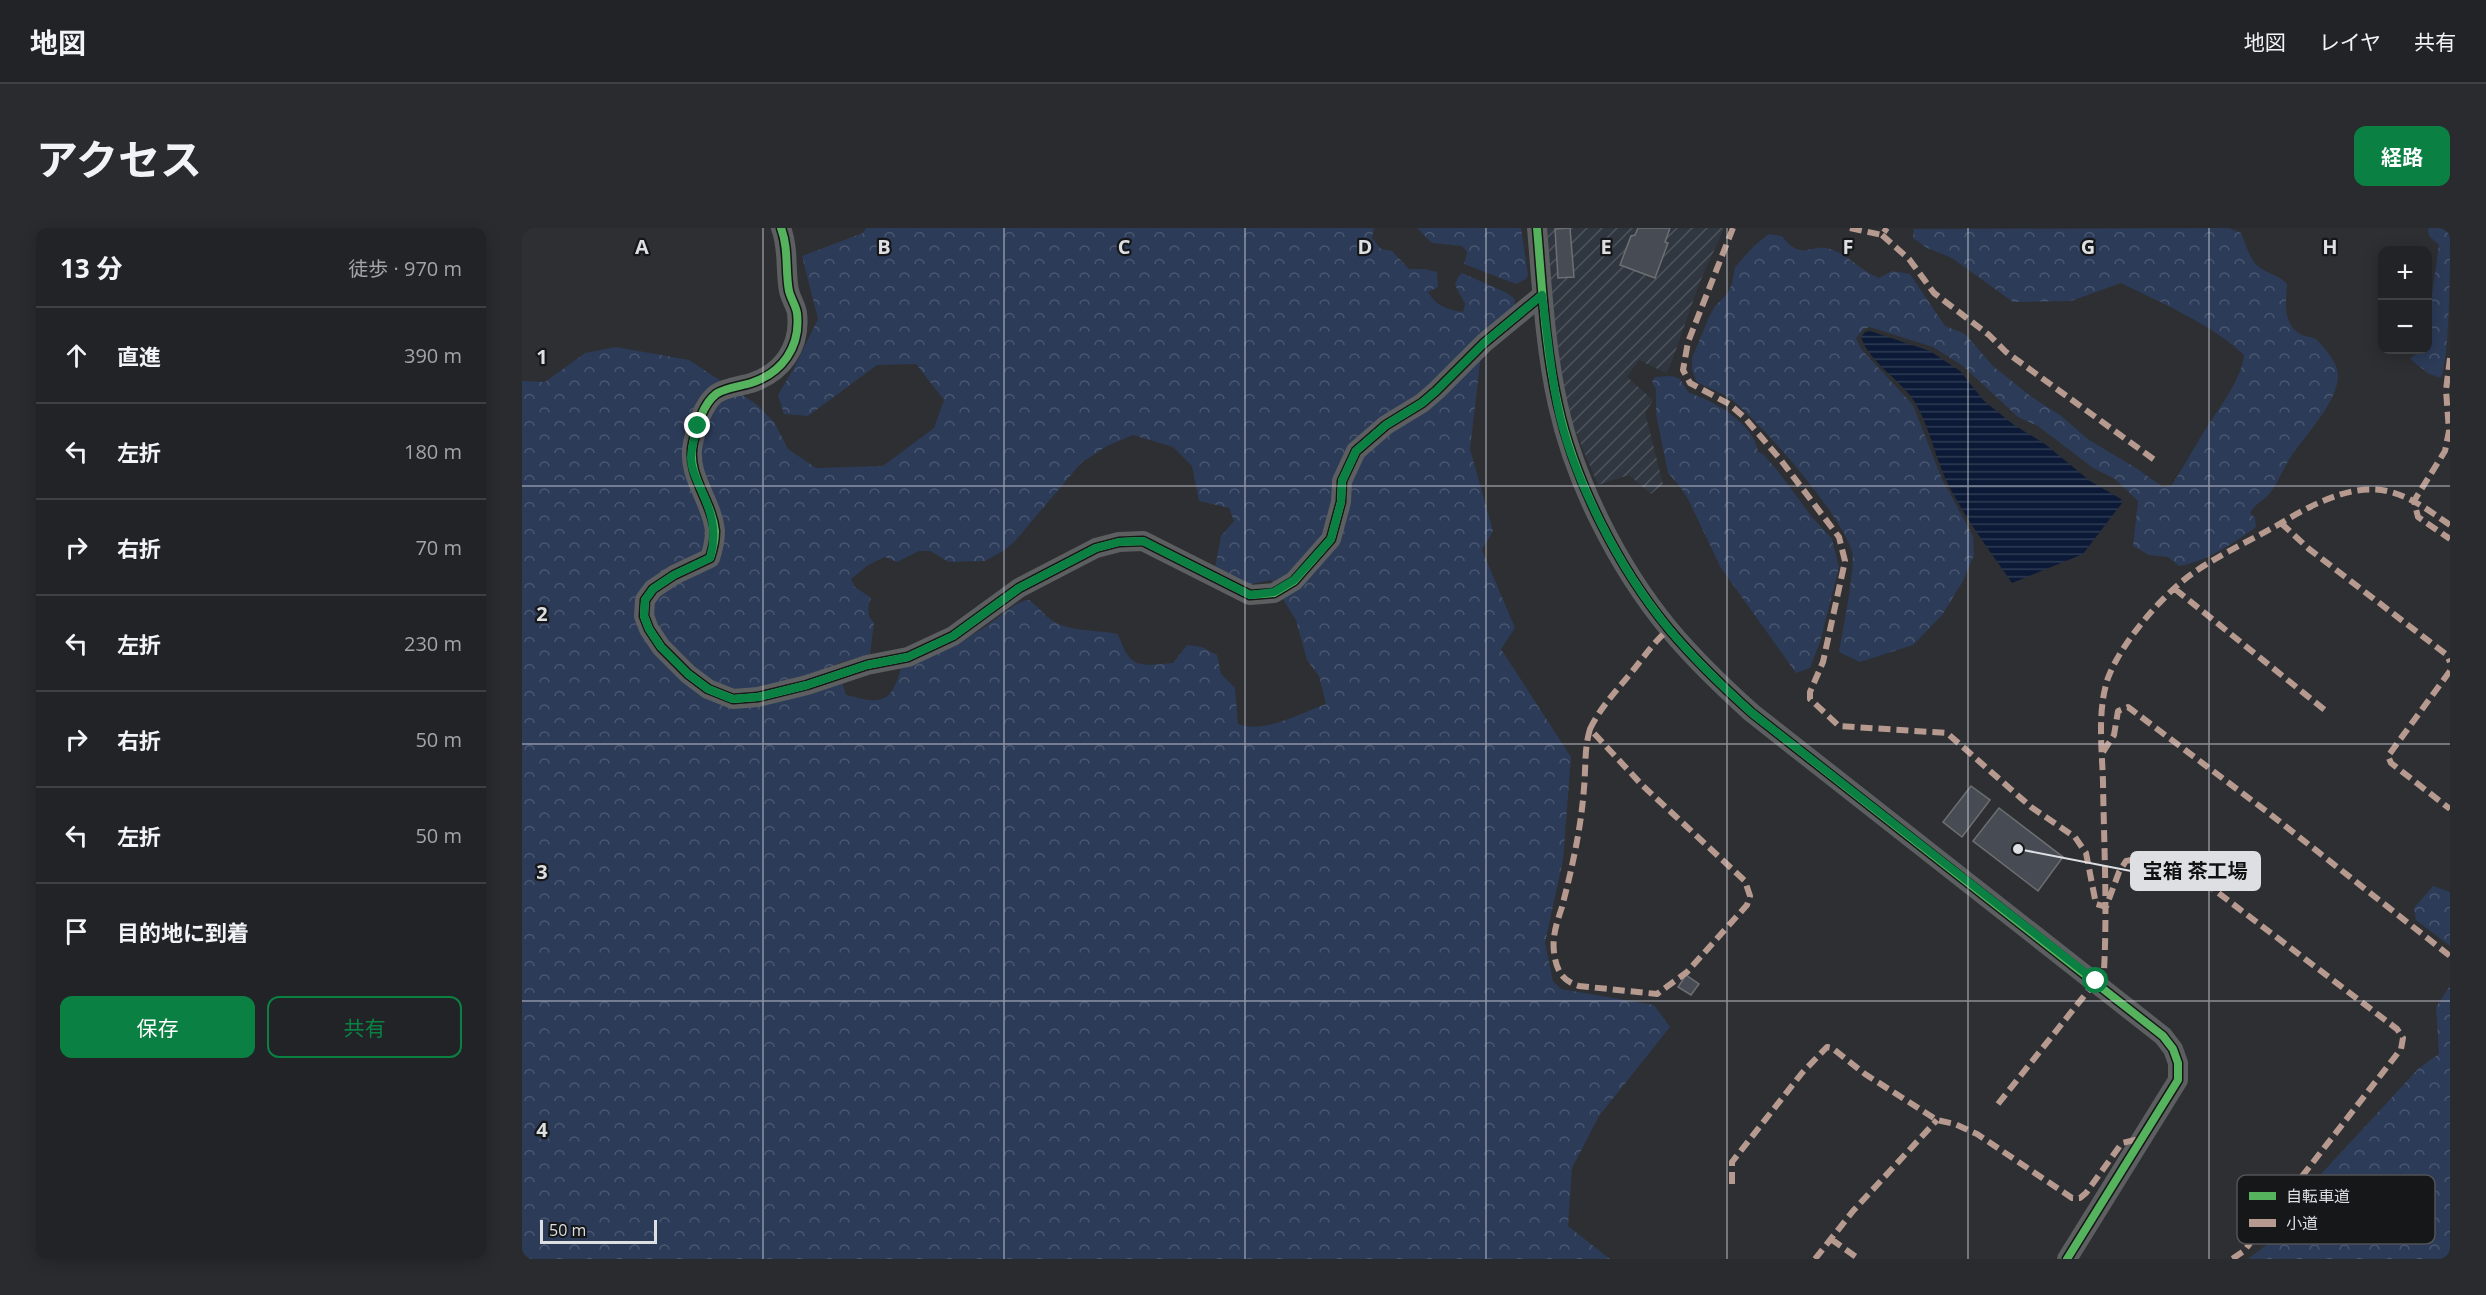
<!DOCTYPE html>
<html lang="ja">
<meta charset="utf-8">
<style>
body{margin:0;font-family:"Open Sans","Noto Sans JP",sans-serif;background:#2a2b2e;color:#f1f3f6}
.controls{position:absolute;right:18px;top:18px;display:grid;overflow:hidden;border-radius:12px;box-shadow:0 3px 15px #0003}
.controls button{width:54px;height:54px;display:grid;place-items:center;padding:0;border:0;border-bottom:2px solid #3f4043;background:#222326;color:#f1f3f6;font:30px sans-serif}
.scale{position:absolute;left:18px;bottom:15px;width:117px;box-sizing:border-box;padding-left:6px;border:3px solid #dddfe3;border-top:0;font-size:16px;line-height:21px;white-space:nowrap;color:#dddfe3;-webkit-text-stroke:4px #151719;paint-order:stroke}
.stop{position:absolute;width:18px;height:18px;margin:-14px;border:4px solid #0b8043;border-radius:50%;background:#fff}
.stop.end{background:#0b8043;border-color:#fff;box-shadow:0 2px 6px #0008}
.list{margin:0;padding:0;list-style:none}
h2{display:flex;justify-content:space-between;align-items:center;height:78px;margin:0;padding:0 24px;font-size:26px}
h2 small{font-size:20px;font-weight:400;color:#a2a4a7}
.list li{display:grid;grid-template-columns:39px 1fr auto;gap:18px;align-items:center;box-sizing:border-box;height:96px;padding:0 24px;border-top:2px solid #3f4043}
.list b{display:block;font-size:22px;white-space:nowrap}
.list em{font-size:20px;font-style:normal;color:#a2a4a7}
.actions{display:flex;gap:12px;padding:18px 24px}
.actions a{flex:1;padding:14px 0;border:2px solid #0b8043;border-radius:12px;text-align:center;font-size:21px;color:#0b8043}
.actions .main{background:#0b8043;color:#fff}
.icon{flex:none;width:33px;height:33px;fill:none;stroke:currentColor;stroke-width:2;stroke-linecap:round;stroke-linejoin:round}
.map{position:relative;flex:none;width:1928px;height:1031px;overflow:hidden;border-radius:12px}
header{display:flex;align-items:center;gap:36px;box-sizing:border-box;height:84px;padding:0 30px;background:#222326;border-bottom:2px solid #3f4043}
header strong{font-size:28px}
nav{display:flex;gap:33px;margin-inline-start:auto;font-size:21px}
.intro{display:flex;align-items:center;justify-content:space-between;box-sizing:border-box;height:144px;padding:0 36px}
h1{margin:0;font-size:42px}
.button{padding:15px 27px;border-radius:12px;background:#0b8043;color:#fff;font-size:21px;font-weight:700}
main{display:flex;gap:36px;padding:0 36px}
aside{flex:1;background:#222326;border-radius:12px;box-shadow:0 3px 15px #0003}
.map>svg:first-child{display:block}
.industrial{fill:url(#industrial-furrows)}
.forest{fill:url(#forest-crowns);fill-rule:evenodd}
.water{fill:url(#water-rules)}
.building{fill:#474c54;stroke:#6d6f71;stroke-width:1.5}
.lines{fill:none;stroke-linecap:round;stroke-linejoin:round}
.minor{stroke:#5c5e60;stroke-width:20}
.quiet{stroke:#b69a8f;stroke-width:6;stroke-dasharray:12 6;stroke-linecap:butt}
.cycleway-casing{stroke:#151719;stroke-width:11}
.cycleway{stroke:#56b35d;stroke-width:8}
.route{stroke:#0b8043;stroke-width:8}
.grid{fill:none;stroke:#dddfe3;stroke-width:1.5;stroke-opacity:0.55}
.key{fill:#151719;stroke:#515356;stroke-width:1.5}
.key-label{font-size:16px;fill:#dddfe3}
.grid-label{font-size:20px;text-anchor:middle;font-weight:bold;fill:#dddfe3;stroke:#151719;stroke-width:4.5;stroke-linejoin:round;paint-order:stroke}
.leader{fill:none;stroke:#dddfe3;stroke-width:2}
.callout-dot{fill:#dddfe3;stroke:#151719;stroke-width:2}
.callout{fill:#dddfe3;stroke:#dddfe3;stroke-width:2}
.callout-label{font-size:20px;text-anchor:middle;font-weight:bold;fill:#111}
</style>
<header>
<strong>地図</strong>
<nav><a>地図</a><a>レイヤ</a><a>共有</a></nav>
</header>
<div class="intro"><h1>アクセス</h1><a class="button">経路</a></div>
<main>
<aside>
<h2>13 分<small>徒歩 · 970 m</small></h2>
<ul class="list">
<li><svg class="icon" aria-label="ahead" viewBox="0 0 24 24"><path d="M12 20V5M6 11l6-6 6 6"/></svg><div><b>直進</b></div><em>390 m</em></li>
<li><svg class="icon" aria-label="left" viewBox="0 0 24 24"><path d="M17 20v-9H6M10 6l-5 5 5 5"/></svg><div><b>左折</b></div><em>180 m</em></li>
<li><svg class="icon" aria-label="right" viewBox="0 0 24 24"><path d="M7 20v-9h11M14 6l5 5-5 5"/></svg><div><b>右折</b></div><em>70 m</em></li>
<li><svg class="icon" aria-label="left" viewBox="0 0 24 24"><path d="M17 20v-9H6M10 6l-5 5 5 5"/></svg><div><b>左折</b></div><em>230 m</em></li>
<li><svg class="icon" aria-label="right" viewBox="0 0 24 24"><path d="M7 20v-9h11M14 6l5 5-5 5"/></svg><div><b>右折</b></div><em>50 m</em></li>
<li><svg class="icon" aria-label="left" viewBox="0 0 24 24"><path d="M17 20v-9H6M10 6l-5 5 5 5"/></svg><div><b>左折</b></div><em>50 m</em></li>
<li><svg class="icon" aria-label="arrive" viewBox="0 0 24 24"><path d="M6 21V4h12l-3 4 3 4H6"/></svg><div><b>目的地に到着</b></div></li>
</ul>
<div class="actions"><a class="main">保存</a><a>共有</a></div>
</aside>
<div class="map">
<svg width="1928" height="1031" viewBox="0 0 1928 1031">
<defs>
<pattern id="industrial-furrows" width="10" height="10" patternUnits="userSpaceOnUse" patternTransform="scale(1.5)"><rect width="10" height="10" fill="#313741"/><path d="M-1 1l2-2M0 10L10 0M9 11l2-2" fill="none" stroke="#4e545c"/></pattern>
<pattern id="forest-crowns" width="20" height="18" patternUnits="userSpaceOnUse" patternTransform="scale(1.5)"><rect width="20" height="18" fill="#2c3b58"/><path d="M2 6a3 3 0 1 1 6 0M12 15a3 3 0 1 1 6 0" fill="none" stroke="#4a5770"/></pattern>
<pattern id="water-rules" width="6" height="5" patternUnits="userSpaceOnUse" patternTransform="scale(1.5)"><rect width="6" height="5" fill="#0c1a37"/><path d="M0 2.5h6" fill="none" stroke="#2f3b54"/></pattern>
</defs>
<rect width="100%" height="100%" fill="#2d2f32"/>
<path class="industrial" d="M1022 0H1202L1177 56 1149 136 1144 145 1117 132 1105 149 1131 172 1123 185 1141 256 1129 266 1107 247 1076 257 1062 224 1040 169Z"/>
<path class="forest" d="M344 0H852L850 10 859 21 870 23 887 41H903L915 44 916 59 906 64C914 78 926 82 941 84L943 76 933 57 936 49 940 45 983 64 993 71 992 80 959 127 948 221 971 303 960 322 993 400 979 421 1049 529 1041 632 1023 715 1031 753 1039 761 1132 777 1148 799 1077 888 1050 940 1046 998 1088 1031H0V153L23 154 63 125 94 119 167 132 234 176 252 194 266 221 294 240 361 238 412 200 422 172 394 136 355 137 286 188 262 186 256 167 272 140 296 91 280 28 341 5ZM611 207 651 219 670 238 677 273 707 280 712 293 699 308 693 340 719 358 749 352 774 392 785 432 797 448 804 476C778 485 743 506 716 496L713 460 699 446 695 427 680 419 665 417 651 435C616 438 608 441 596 406 573 401 548 405 528 391 520 385 515 377 507 372 494 373 485 383 475 390 446 413 412 425 379 440 369 477 359 476 324 467L320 454 307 443 314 436 348 426 352 395C345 389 345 378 349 370L333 359 329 351 346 337 363 329 375 334 397 323H408L427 334 463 333 483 322 494 312 559 235 585 218Z
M895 0H999L1006 47 1004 51 994 56 942 36 945 24 940 18 910 15Z
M1707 0 1719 5C1724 15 1727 32 1737 39 1746 46 1757 47 1765 56 1764 73 1760 95 1778 106 1783 109 1790 108 1795 112 1803 120 1816 135 1816 147 1816 175 1782 208 1768 230 1762 239 1754 259 1747 266 1741 273 1733 276 1728 285L1733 290 1734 299C1714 314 1681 335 1657 338L1646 329 1627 327 1611 318 1616 273 1593 251 1571 240 1516 198 1496 189 1441 138 1411 119 1348 99 1342 101 1334 110 1339 121 1391 177 1420 251 1451 308 1452 327 1441 353 1420 387 1391 417 1338 434 1317 424C1320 407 1334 336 1330 324 1320 287 1242 198 1211 173 1201 165 1186 160 1175 154L1170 142V130L1187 89 1193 78 1205 66 1210 56 1213 39 1233 17 1247 6 1260 8C1281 36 1288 13 1311 22 1328 29 1341 44 1357 50L1370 43 1388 46 1423 98 1443 106 1471 138 1511 170 1538 187 1567 212 1614 240 1641 259 1650 257C1660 241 1669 225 1679 209 1692 186 1720 153 1722 127 1688 95 1641 76 1599 55L1549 73 1491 74 1430 30 1405 20 1391 10 1392 1Z
M1906 0H1928C1928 31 1928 128 1919 150L1907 146 1888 131 1899 122H1906L1907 86 1917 17 1907 8Z
M1150 148 1158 151 1167 165C1191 172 1233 196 1236 224L1241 226 1255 242 1290 289 1310 311 1317 339 1298 414 1288 440 1274 445 1199 340 1166 271 1157 257 1146 245 1134 186V161L1130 154 1133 149Z
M1911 658 1928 664V718L1894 692 1892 680Z
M1928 758V1031H1726L1765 1001 1775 972 1897 840 1917 826 1914 779Z"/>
<path class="water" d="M1348 103 1408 123 1438 143 1462 173 1492 197 1523 216 1568 253 1599 271 1600 275 1561 326 1490 355C1466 320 1438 284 1421 245 1412 223 1406 197 1394 176 1380 152 1348 136 1339 109L1343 104Z"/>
<path class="building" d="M1048 0 1052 49 1036 50 1033 1Z
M1116 0H1148L1143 14 1146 15 1133 50 1098 37 1109 8 1113 7Z
M1449 558 1468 572 1440 609 1421 594Z
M1477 580 1541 629 1516 663 1451 613Z
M1164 747 1177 756 1169 767 1156 759Z"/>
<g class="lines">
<path class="minor" d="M259 0C267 21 263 42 267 63 269 71 274 78 275 85 279 119 260 145 229 155 219 158 202 160 194 166 180 177 175 199 171 215 164 248 190 272 193 303 193 312 191 321 188 330L152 347 131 361 123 372 122 388 127 401 139 419 166 446 186 461 211 471 236 469 285 457 345 437 386 429 431 408 497 360 574 320 597 314 621 313 728 367 752 365 772 353 809 311 819 274 820 253 834 223 864 197 900 175 914 163 962 115 1020 67
M1015 0C1020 58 1023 120 1036 177 1053 254 1096 339 1147 401 1172 431 1200 458 1230 485L1641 808 1651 821 1656 835V852L1545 1031"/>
<path class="quiet" d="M1211 0 1166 114 1161 142 1168 155 1207 176 1222 189 1258 231 1317 309 1323 333 1301 434 1288 464V471L1317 498 1425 505 1509 579 1553 609 1564 625 1574 676 1584 679 1597 644 1604 633 1614 631 1665 641 1875 801 1881 810 1879 821 1722 1023 1710 1031
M1328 0 1360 7 1365 0
M1360 7 1387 31 1412 65 1467 107 1484 124 1634 233
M1928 130 1924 162 1927 203 1923 223 1892 273 1896 289 1928 311
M1759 295 1787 321 1925 427 1928 434
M1653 361 1804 483
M1928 443 1866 528 1869 535 1928 581
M1068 501C1062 521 1064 540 1062 560 1059 601 1050 640 1040 679 1035 694 1030 708 1032 724 1034 742 1040 753 1057 758L1135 766 1165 744 1225 677 1228 668 1223 653 1120 557 1068 501C1079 478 1097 460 1113 440 1124 426 1133 413 1147 401
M1581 524 1592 507 1596 483 1606 479 1748 586 1928 728
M1581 758C1586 690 1582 622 1581 554 1580 520 1575 483 1586 450 1599 415 1640 367 1671 345 1697 327 1727 313 1754 298 1786 279 1830 253 1869 264 1891 270 1909 284 1928 297
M1476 876 1574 753
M1210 956V934L1280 845 1305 819 1310 820 1343 846 1415 892 1433 896 1455 906 1550 970H1558L1564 965 1600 915 1613 912 1618 913
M1309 1011 1337 1031
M1293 1031 1331 983 1415 892"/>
<defs>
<path id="cycleway" d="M259 0C267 21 263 42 267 63 269 71 274 78 275 85 279 119 260 145 229 155 219 158 202 160 194 166 180 177 175 199 171 215 164 248 190 272 193 303 193 312 191 321 188 330L152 347 131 361 123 372 122 388 127 401 139 419 166 446 186 461 211 471 236 469 285 457 345 437 386 429 431 408 497 360 574 320 597 314 621 313 728 367 752 365 772 353 809 311 819 274 820 253 834 223 864 197 900 175 914 163 962 115 1020 67
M1015 0C1020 58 1023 120 1036 177 1053 254 1096 339 1147 401 1172 431 1200 458 1230 485L1641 808 1651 821 1656 835V852L1545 1031"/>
</defs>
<use href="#cycleway" class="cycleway-casing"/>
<use href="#cycleway" class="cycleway"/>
</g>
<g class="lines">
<path class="route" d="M176 198C173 208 169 219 169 230 169 240 173 248 177 257 189 282 196 303 188 330L152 347 131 361 123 372 122 388 127 401 139 419 166 446 186 461 210 471 236 469 285 457 345 437 386 429 431 408 497 360 574 320 597 314 621 313 728 367 752 364 772 352 809 311 819 274 820 253 834 223 864 197 900 175 914 163 962 115 1020 67C1025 102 1028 139 1035 175 1049 248 1099 344 1147 401 1172 432 1201 459 1230 485L1574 753"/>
</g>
<path class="grid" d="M241 0V1031M482 0V1031M723 0V1031M964 0V1031M1205 0V1031M1446 0V1031M1687 0V1031M0 258H1928M0 516H1928M0 773H1928"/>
<rect x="1715" y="947" width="198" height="69" rx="9" class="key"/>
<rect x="1727" y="964" width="27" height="8" fill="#56b35d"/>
<rect x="1727" y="991" width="27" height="8" fill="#b69a8f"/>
<g class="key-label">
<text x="1764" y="974">自転車道</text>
<text x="1764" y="1001">小道</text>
</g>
<g class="grid-label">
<text x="120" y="26">A</text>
<text x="362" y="26">B</text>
<text x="602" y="26">C</text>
<text x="843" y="26">D</text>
<text x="1084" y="26">E</text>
<text x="1326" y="26">F</text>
<text x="1566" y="26">G</text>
<text x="1808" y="26">H</text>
<text x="20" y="136">1</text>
<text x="20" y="393">2</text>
<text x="20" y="651">3</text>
<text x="20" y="909">4</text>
</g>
<path class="leader" d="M1496 621L1609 643"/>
<circle class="callout-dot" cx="1496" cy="621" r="6"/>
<rect class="callout" x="1609" y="624" width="129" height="38" rx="6"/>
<g class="callout-label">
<text x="1673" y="650">宝箱 茶工場</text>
</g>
</svg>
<div class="controls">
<button>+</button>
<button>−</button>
</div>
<div class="scale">50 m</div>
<div class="stop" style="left:1574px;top:753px"></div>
<div class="stop end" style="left:176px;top:198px"></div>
</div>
</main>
